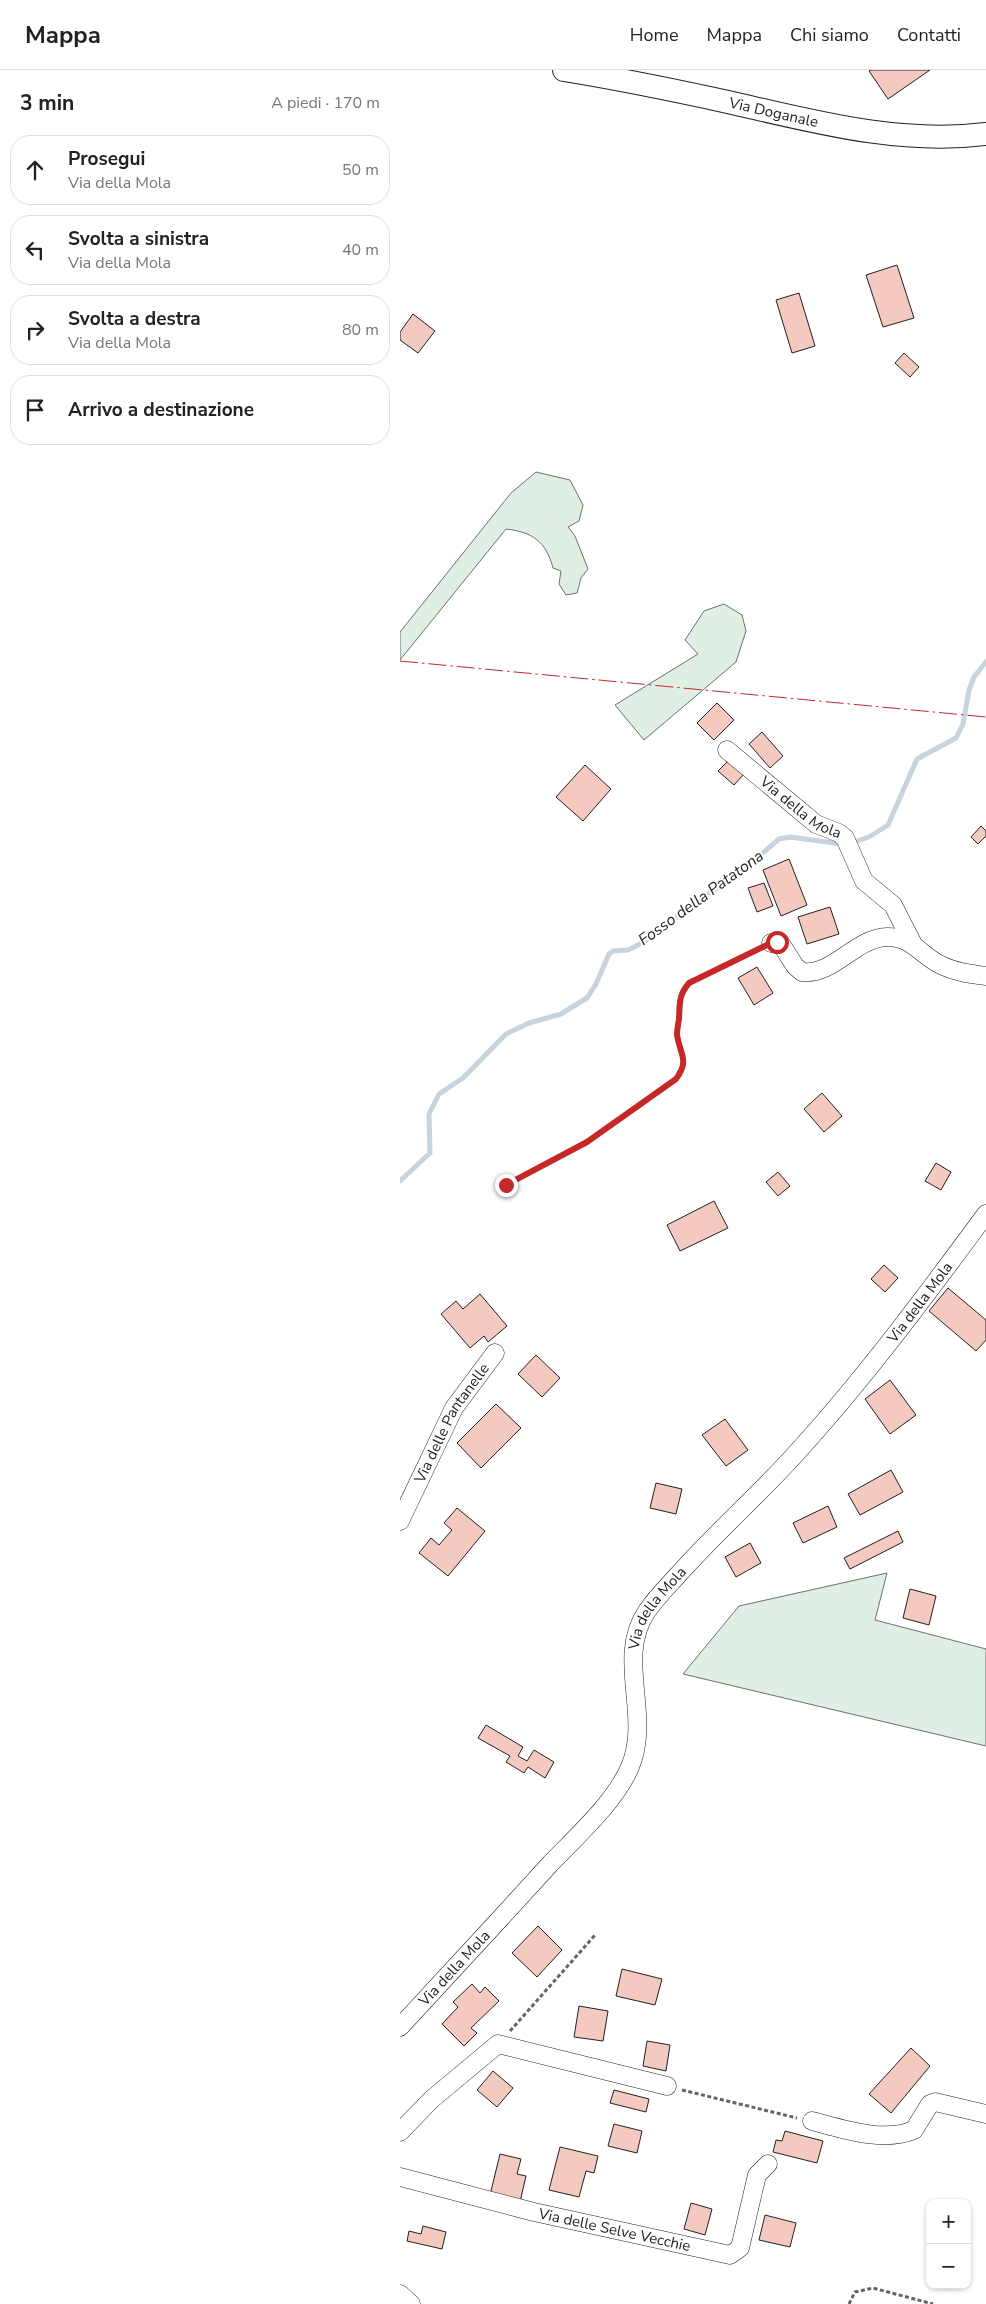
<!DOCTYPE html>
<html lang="it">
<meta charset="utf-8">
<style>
body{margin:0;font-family:"Nunito Sans",sans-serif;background:#f2f2f2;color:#222}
.controls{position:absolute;right:15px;bottom:15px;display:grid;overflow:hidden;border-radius:10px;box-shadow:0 1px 4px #0004}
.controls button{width:45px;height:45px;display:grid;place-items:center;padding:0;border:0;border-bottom:1px solid #e0e0e0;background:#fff;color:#222;font:25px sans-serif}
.stop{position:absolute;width:15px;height:15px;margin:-11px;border:4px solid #c62828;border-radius:50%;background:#fff}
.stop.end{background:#c62828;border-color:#fff;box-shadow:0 1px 5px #0008}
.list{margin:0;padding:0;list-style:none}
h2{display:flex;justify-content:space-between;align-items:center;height:65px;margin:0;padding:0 20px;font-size:21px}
h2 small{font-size:16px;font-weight:400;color:#767676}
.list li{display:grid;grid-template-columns:32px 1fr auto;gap:15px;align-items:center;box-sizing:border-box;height:70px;margin:0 10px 10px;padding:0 10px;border:1px solid #e0e0e0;border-radius:20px}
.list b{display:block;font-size:19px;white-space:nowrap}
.list p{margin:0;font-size:16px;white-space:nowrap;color:#767676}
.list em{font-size:16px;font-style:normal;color:#767676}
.icon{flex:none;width:28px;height:28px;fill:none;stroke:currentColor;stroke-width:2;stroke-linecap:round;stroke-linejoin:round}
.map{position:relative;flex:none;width:586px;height:2234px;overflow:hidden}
header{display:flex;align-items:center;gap:30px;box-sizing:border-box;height:70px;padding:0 25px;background:#fff;border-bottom:1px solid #e0e0e0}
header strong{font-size:24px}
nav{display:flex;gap:28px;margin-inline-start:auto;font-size:18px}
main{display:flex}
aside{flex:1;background:#fff}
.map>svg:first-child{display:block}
.green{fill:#e0efe3;stroke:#6f6f6f}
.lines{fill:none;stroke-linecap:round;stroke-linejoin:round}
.stream{stroke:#c7d3dd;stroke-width:5}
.building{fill:#f3c9c0;stroke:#222}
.minor-casing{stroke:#222;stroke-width:19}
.major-casing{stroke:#222;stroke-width:24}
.path{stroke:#646464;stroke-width:3;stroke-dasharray:4 2.5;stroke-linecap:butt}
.minor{stroke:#fff;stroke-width:18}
.major{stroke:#fff;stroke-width:22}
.power{stroke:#c62828;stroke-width:1;stroke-dasharray:18 4 2.5 4;stroke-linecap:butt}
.route{stroke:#c62828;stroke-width:6}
.labels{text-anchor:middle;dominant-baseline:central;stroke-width:4;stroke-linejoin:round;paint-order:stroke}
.street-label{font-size:15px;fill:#222;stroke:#fff}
.water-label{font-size:16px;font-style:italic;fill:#222;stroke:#fff}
</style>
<header>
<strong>Mappa</strong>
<nav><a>Home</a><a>Mappa</a><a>Chi siamo</a><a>Contatti</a></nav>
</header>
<main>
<aside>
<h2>3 min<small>A piedi · 170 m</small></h2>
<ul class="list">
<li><svg class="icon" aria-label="ahead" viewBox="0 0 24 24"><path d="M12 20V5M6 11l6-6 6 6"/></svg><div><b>Prosegui</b><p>Via della Mola</p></div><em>50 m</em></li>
<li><svg class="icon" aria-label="left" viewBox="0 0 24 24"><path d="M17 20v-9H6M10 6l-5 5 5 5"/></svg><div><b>Svolta a sinistra</b><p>Via della Mola</p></div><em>40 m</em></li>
<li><svg class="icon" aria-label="right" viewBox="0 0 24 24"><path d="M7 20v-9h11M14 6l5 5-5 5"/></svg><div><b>Svolta a destra</b><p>Via della Mola</p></div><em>80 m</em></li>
<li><svg class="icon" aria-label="arrive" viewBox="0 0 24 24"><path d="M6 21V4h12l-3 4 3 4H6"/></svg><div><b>Arrivo a destinazione</b></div></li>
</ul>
</aside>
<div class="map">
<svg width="586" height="2234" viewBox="0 0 586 2234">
<rect width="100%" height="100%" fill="#fff"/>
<path class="green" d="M136 402 170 410 183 435 179 451 168 457 175 466 188 499 181 508 177 523 166 525 159 514 161 501 153 498C146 471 132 462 106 459L0 590V562L111 423Z
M324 534 342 545 346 561 336 592 244 670 215 635 298 584 285 570 304 541Z
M487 1503 475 1550 586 1579V1676L283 1604 339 1536Z"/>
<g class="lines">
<path class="stream" d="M451 773 469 767 488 755 517 689 556 668 563 654 569 620 574 607 586 592
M0 1111 30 1083 29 1044 39 1024 63 1008 106 964 129 953 161 944 187 928 196 914 209 884 213 881 228 880 244 872 306 825 335 807 379 769 390 767 442 774"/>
</g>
<path class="building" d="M471 0H530L488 29 469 1Z
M497 195 514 248 483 257 466 205Z
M399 223 415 276 392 283 376 230Z
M13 244 35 261 18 283 0 270V262Z
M504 283 519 297 510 307 495 293Z
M317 633 334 650 314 670 297 653Z
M362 662 383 686 370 698 349 674Z
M329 690 344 704 334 715 318 701Z
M185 695 211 719 183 751 156 727Z
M581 756 586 761V766L578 774 571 767Z
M389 789 407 835 381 846 363 800Z
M364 813 373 836 357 842 348 818Z
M430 837 439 864 407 874 398 847Z
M357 897 373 923 354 935 338 908Z
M422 1023 442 1046 424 1062 404 1039Z
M536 1093 551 1102 541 1120 525 1111Z
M378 1102 390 1116 378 1126 366 1112Z
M314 1131 328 1158 280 1181 267 1155Z
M484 1195 498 1208 485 1222 471 1209Z
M548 1218 586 1250V1270L576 1281 529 1241Z
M80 1224 107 1256 88 1272 84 1266 70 1278 41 1244 56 1231 63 1239Z
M136 1285 160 1308 142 1327 118 1304Z
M490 1310 516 1345 490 1364 465 1329Z
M96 1334 121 1358 81 1398 57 1373Z
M325 1349 348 1380 326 1396 302 1365Z
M491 1400 503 1422 460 1445 448 1424Z
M256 1413 282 1419 276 1444 250 1438Z
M428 1436 437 1457 403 1473 393 1453Z
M57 1438 85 1461 48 1506 19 1483 31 1468 39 1475 52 1460 44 1453Z
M498 1461 503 1472 450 1499 444 1488Z
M350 1473 361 1493 336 1507 325 1487Z
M510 1519 536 1526 529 1555 503 1548Z
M86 1655 123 1677 118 1686 127 1691 134 1680 154 1692 145 1708 128 1697 124 1703 106 1692 110 1686 78 1668Z
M138 1856 162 1880 137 1907 112 1883Z
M222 1899 262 1909 255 1935 216 1926Z
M72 1914 80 1923 85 1917 99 1931 71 1958 77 1963 64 1976 42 1954 58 1937 53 1932Z
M179 1936 208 1941 203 1971 174 1967Z
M247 1971 270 1975 266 2001 243 1996Z
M511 1978 530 1996 491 2043 469 2024Z
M93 2001 113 2018 97 2037 77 2020Z
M214 2020 249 2029 246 2042 210 2033Z
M214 2054 242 2061 237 2083 208 2076Z
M385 2061 423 2071 417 2093 373 2082 376 2070 382 2071Z
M160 2077 198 2086 194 2103 186 2101 179 2127 149 2120Z
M100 2084 121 2089 117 2104 126 2106 120 2132 90 2125Z
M291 2133 312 2139 305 2165 284 2159Z
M365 2145 396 2153 390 2177 359 2170Z
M23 2156 46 2162 42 2179 7 2171 9 2161 21 2164Z"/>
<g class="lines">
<defs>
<g id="minor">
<path id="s1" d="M327 680 416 754 439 763 445 768 464 811 493 835 513 874"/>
<path d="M371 873 381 874 395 896 402 902C433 906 455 868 487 867 513 867 521 886 541 895 555 902 570 904 586 906"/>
<path id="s2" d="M0 1451 54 1338 95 1283"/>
<path id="s3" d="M0 1957C51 1902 101 1848 151 1793 177 1766 215 1732 230 1697 252 1645 215 1588 247 1541 256 1528 267 1517 277 1506 316 1462 361 1423 400 1379 467 1305 527 1224 586 1144"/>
<path d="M412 2051C443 2059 483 2073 514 2060L530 2034 535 2032 586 2044"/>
<path d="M0 2062 32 2029 98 1974 267 2016"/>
<path id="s4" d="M0 2107 134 2142 330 2185 340 2178 357 2105 368 2094"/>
<path d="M0 2224 11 2234"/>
</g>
<g id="major">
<path id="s5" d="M164 0C219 9 273 20 328 32 412 51 498 75 586 64"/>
</g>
</defs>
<use href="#minor" class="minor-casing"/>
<use href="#major" class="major-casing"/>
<path class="path" d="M106 1115 187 1072 276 1009C290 990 280 985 277 965 277 960 278 955 279 949 280 934 278 926 289 913L357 880
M110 1961 196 1864
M282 2020 397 2048
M449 2234 455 2222 473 2218 533 2234"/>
<use href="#minor" class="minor"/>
<use href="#major" class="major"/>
<path class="power" d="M0 591 586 647"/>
</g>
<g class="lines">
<path class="route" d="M106 1115 187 1072 276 1009C290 990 280 985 277 965 277 960 278 955 279 949 280 934 278 926 289 913L371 873 377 872"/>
</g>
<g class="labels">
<g class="street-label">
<text stroke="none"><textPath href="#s5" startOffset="214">Via Doganale</textPath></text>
<text stroke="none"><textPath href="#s1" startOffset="94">Via della Mola</textPath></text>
<text stroke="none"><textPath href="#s3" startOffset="920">Via della Mola</textPath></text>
<text stroke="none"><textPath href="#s2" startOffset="111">Via delle Pantanelle</textPath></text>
<text stroke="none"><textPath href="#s3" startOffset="515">Via della Mola</textPath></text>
<text stroke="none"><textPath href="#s3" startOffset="80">Via della Mola</textPath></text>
<text stroke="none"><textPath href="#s4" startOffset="221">Via delle Selve Vecchie</textPath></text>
</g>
<g class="water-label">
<text transform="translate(301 828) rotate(-36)">Fosso della Patatona</text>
</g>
</g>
</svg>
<div class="controls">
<button>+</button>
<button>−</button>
</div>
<div class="stop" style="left:377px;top:872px"></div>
<div class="stop end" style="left:106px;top:1115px"></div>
</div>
</main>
